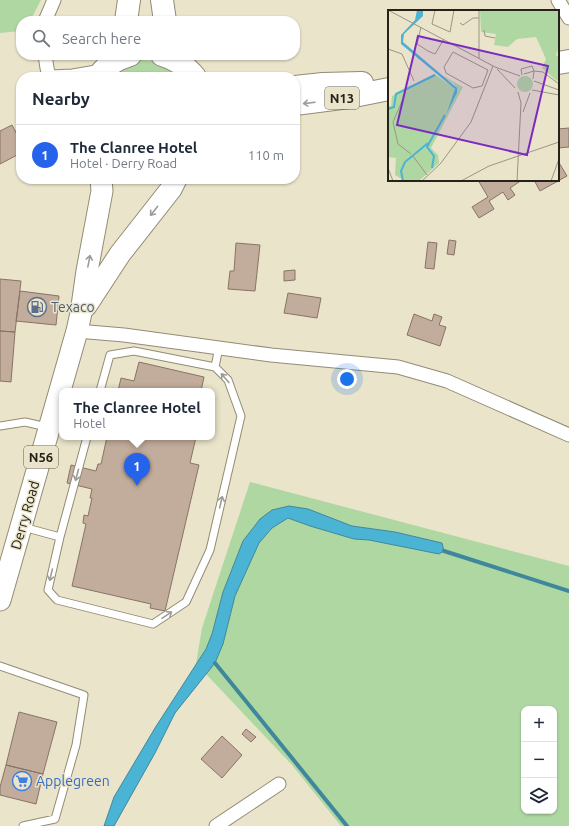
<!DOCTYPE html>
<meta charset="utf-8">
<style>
body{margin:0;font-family:Ubuntu,sans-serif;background:#f2f2f3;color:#1f2937}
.controls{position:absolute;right:12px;bottom:12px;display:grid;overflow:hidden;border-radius:8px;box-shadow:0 1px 3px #0004}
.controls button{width:36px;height:36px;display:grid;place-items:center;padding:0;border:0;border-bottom:1px solid #e0e1e3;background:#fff;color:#1f2937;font:20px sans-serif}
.you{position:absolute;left:347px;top:379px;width:14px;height:14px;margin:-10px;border:3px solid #fff;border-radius:50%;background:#1a73e8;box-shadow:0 0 0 6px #1a73e833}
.badge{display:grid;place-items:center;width:26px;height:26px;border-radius:50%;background:#2563eb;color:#fff;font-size:13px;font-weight:700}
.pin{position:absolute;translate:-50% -33px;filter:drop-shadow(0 1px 2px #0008)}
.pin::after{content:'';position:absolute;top:21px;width:14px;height:12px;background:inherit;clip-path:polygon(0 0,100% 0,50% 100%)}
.popup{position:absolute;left:59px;top:388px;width:156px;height:52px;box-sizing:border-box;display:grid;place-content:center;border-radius:8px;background:#fff;filter:drop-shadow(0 1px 3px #0005);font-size:13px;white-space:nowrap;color:#747a83}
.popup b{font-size:15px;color:#1f2937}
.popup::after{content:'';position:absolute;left:50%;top:100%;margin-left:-8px;border:8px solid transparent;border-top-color:#fff}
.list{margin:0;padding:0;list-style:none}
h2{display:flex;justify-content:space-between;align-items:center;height:52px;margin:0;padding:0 16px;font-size:17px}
h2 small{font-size:13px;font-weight:400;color:#747a83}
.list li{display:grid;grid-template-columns:26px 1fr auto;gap:12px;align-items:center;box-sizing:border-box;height:60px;padding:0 16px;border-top:1px solid #e0e1e3}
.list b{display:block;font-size:15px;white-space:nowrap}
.list p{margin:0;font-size:13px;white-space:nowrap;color:#747a83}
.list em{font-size:13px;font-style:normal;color:#747a83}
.icon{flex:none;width:22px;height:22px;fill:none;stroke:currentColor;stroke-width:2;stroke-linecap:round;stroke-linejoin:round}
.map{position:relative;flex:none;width:569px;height:826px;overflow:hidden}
.search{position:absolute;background:#fff;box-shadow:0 1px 3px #0004;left:16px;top:16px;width:284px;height:44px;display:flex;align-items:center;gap:10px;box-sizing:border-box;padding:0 14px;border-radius:16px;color:#747a83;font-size:15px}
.panel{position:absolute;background:#fff;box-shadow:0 1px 3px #0004;left:16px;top:72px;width:284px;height:112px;border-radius:16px}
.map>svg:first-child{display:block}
.green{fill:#afd7a2;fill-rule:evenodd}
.water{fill:#4bb3d4;stroke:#3f889c}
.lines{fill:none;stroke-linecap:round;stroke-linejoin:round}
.stream{stroke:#3f889c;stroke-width:4}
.building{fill:#c2ac9c;stroke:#887465}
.service-casing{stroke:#918c74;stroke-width:9}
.minor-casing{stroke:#918c74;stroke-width:15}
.primary-casing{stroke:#918c74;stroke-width:23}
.trunk-casing{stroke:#918c74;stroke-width:24}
.service{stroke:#fff;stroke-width:7}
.minor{stroke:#fff;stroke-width:13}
.primary{stroke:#fff;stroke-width:21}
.trunk{stroke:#fff;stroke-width:22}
.oneway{stroke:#9c9c98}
.labels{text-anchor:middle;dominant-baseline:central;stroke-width:3;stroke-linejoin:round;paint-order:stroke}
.shield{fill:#eae4cb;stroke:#5f5c4e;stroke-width:1}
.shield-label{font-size:13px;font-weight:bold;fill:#242219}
.service-label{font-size:14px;fill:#4e5e75;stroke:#eae4cb;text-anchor:start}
.street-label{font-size:14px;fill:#242219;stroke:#eae4cb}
.shop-label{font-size:14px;fill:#366cbe;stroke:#eae4cb;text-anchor:start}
.inset-river{fill:none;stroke:#4bb3d4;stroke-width:2}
.inset-road{fill:none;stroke:#9b9684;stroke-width:1}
.view{fill:#7b2cbf;fill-opacity:0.15;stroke:#7b2cbf;stroke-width:2}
.inset-edge{fill:none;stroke:#242219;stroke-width:2}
</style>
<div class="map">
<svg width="569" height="826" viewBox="0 0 569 826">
<rect width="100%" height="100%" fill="#eae4cb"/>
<path class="green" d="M0 0H41L30 21H21V31L0 33Z
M139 60 155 61 184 77H107Z
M250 482 569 566V826H341L292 765 206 674 215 663 223 644 235 596 259 543 272 528 288 518 310 526 354 539 369 540 439 554 444 551 442 543 395 532 352 526 308 509 289 506 236 558 223 592 212 634 206 649 196 664 202 628ZM524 709H554V811H524Z"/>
<path class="water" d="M289 506 308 509 352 526 395 532 442 543 444 551 439 554 369 540 354 539 310 526 288 518 272 528 259 543 235 596 223 644 215 663 175 713 155 753 114 826H104L114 797 155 728 206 649 212 634 223 592 243 541 260 519 272 510Z"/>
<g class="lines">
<path class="stream" d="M444 551 569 591
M215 663 347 826"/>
</g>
<path class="building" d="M12 125 21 142V153L0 164V131Z
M569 128V147L558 148V129Z
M558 161 567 176 540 191 534 180H558Z
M478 180H522L510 188 515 195 508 200 503 192 489 201 494 209 479 218 472 207 488 197Z
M449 240 456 241 454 255 447 254Z
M428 242 437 243 434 269 425 268Z
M236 243 260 245 255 291 228 289 230 271H234Z
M295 270V280L284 281V271Z
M0 279 21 281 15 332 0 331Z
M20 291 59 296 56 325 16 321Z
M288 293 321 298 317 318 284 313Z
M414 314 432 321 434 314 442 317 439 325 446 327 440 346 407 335Z
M0 331 15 332 11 382 0 381Z
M139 362 204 377 201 391H118L121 378 134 381Z
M107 437H196L190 463 199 465 165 611 150 608 151 604 72 586 86 524 83 523 84 515 88 516 92 498H90L92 489 67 483 71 465 96 471 98 464H101Z
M19 712 57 722 43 774 6 765Z
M246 729 256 737 251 742 242 734Z
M222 736 242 755 222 778 201 759Z
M6 765 43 774 36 804 0 795V787Z"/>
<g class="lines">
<defs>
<path id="service" d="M215 367 219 347
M0 426 25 422 47 427
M87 437 60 537 48 590 57 600 153 624 186 602 210 550 241 416 228 380 215 367 134 351 110 355 100 391
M23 527 60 537
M0 666 84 695 76 745 55 819 23 826"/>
<path id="minor" d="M558 0 569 18
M45 21 54 0
M45 55 47 68 49 76
M50 77 73 76 102 71
M77 331 124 335 271 355 398 367 447 381 569 435
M216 826 279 784"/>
<path id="primary" d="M86 306 120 254 171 189 176 179
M0 600 77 331 81 313 87 271 102 191 101 179"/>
<path id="trunk" d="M162 0 165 21
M126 21 129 0
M162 55C176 59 186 66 195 77
M558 63 569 61
M98 77C105 66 117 59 130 55
M295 87 323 84 362 83
M295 104 349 97 389 89"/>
</defs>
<use href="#service" class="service-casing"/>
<use href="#minor" class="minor-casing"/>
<use href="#primary" class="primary-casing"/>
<use href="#trunk" class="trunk-casing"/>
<use href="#service" class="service"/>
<use href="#minor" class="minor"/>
<use href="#primary" class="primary"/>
<use href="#trunk" class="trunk"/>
</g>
<defs><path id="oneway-shaft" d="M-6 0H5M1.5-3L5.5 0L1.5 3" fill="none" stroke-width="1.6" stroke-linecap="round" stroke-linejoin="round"/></defs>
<g class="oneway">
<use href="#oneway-shaft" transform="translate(309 103) rotate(173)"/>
<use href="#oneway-shaft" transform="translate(154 211) rotate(128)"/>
<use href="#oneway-shaft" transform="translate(89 261) rotate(-79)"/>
<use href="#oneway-shaft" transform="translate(225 378) rotate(-130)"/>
<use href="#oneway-shaft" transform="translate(77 475) rotate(105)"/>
<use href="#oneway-shaft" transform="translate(221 502) rotate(-77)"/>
<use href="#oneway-shaft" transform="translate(51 575) rotate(103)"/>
<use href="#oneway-shaft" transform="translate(167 615) rotate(-34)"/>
</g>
<defs>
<symbol id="fuel-ring" viewBox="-11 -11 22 22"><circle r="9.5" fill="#eae4cb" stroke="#5c6f8a" stroke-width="1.5"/><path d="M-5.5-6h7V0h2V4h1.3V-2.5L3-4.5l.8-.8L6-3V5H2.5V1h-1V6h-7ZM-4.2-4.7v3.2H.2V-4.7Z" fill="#5c6f8a"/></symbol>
<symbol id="supermarket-ring" viewBox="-11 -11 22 22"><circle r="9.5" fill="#eae4cb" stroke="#3f7fe0" stroke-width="1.5"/><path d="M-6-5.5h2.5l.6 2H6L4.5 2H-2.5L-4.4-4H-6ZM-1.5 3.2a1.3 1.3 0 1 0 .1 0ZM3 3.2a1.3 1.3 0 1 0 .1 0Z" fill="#3f7fe0"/></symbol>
</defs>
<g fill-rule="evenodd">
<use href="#fuel-ring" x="26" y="296" width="22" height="22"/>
<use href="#supermarket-ring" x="11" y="770" width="22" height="22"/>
</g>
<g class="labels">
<g class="shield">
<rect x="325" y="87" width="34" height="22" rx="3"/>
<rect x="24" y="446" width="34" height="22" rx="3"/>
</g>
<g class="shield-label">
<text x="342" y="98">N13</text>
<text x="41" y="457">N56</text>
</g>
<g class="service-label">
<text x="51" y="307">Texaco</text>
</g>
<g class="street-label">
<text transform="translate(25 515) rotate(-74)">Derry Road</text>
</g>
<g class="shop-label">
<text x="36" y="781">Applegreen</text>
</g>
</g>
<g transform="translate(388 10)">
<rect width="171" height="171" fill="#eae4cb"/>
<path d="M92 0H171V37L168 45 171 47V68L169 71 154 58 158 49 148 27 129 29 120 37 106 35 108 24 93 22ZM48 62 75 77 43 138 50 145 51 153 31 171H17L7 165 8 148 0 147V96H3L4 86 46 64 65 77 68 82 58 105 69 83 66 74ZM129 74a8 8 0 1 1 16 0a8 8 0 1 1-16 0Z" fill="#afd7a2"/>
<path d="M29 0H35V6L16 24 15 32 69 78V83L58 105 67 79 13 34V25L27 10Z" fill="#4bb3d4"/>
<path class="inset-river" d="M0 99 6 97 8 84 47 65M44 158 46 146 39 137 57 105M15 171 13 161 17 152 40 133"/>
<path class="inset-road" d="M0 0 107 57 132 66M47 0 44 14 62 22 66 0M72 13 75 15 85 8H91M33 17 29 34 40 41 47 44 56 29M96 20 97 26 107 28M0 39 14 44 26 71M65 42 100 60 94 76 85 78 58 63 56 57ZM91 48V0M109 59 127 78M136 64 146 61 145 69M134 65 133 59 144 56 146 61 155 62 171 74M146 71 171 80M144 80 171 85M15 89 5 112 10 134 23 144M135 102 142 83M25 146 39 165M0 158 5 171M34 171 53 153 83 112 105 56M73 171 101 156 171 132M129 171 133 93 130 82M163 171 171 149"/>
<path class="view" d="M30 26 160 56 139 145 9 115Z"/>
<rect width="171" height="171" class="inset-edge"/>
</g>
</svg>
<div class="controls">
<button>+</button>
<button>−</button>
<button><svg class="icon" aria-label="layers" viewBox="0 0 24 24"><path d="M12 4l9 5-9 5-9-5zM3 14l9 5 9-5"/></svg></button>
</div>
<div class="you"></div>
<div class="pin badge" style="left:137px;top:486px">1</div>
<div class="popup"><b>The Clanree Hotel</b>Hotel</div>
<div class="search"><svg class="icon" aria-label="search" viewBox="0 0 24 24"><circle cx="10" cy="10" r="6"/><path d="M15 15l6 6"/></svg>Search here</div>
<section class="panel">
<h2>Nearby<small></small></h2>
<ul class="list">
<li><span class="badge">1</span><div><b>The Clanree Hotel</b><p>Hotel · Derry Road</p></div><em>110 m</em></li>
</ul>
</section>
</div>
